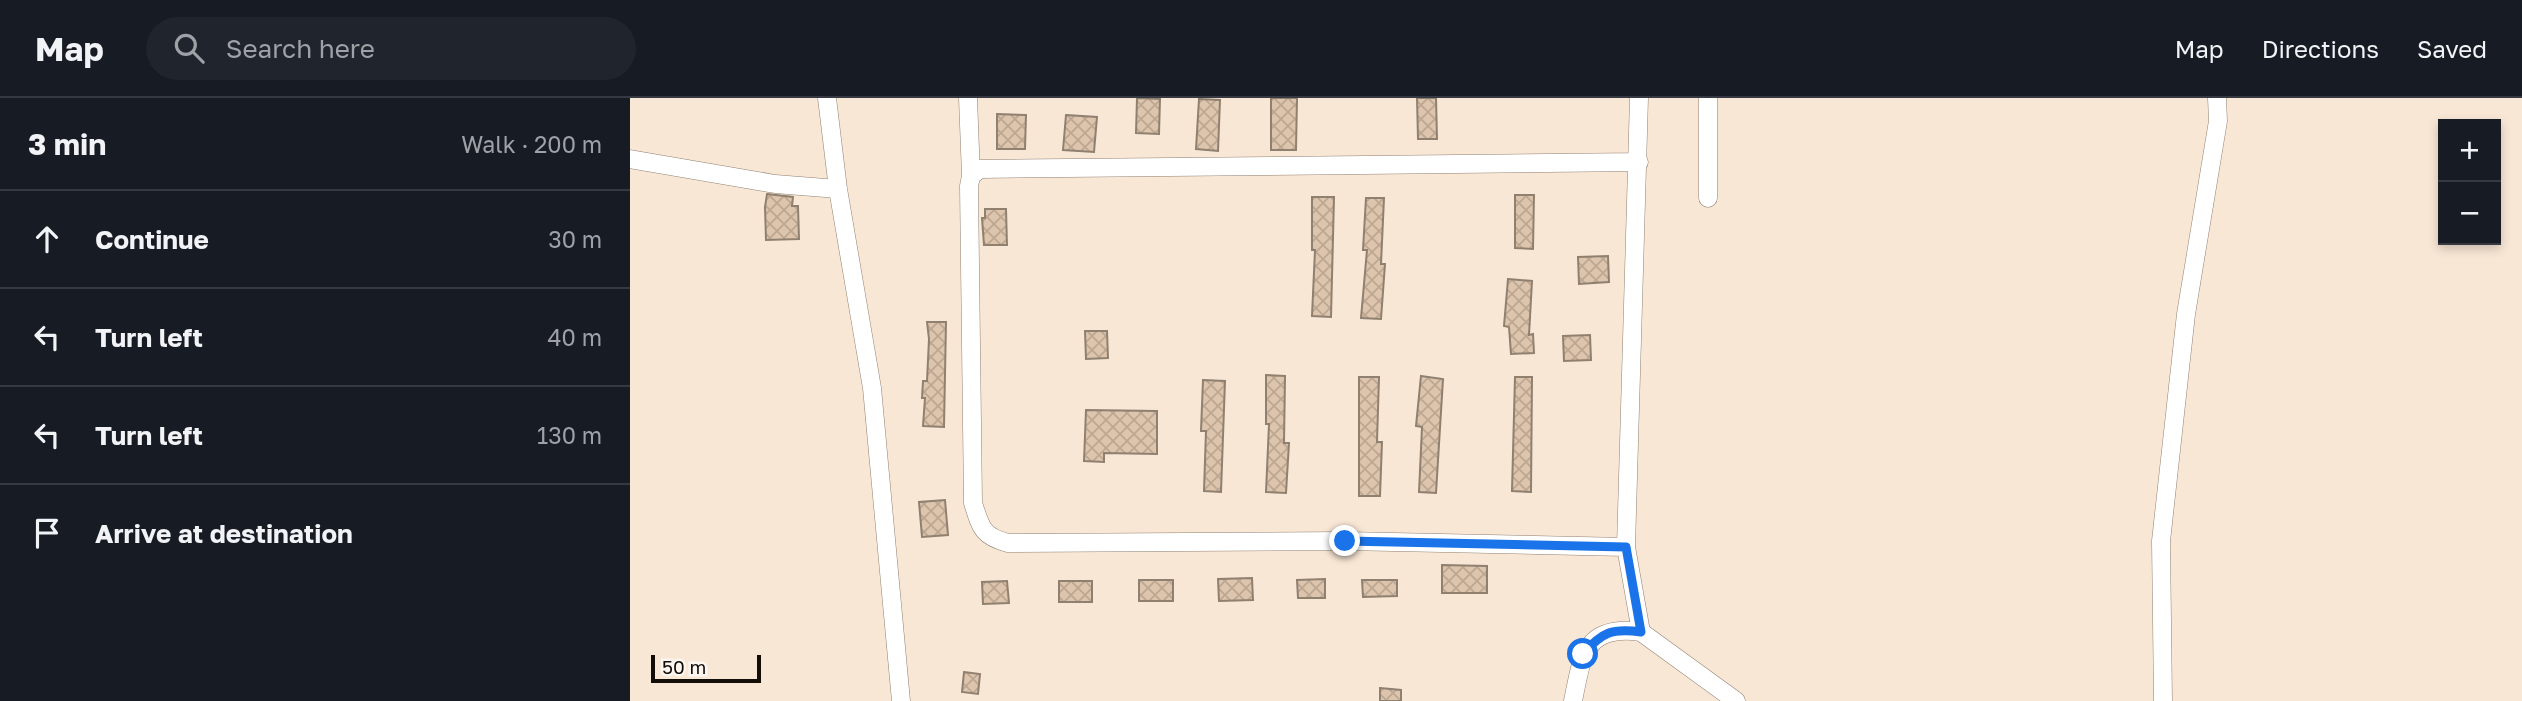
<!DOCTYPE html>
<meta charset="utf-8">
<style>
body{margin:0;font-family:"Golos Text",sans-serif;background:#20242c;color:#f1f3f6}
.controls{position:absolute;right:21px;top:21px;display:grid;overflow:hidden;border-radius:0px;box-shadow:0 4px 10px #0003}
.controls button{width:63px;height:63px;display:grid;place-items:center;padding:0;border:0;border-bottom:2px solid #363941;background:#171b24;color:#f1f3f6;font:35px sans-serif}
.scale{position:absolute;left:21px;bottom:18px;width:110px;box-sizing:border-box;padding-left:7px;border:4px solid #120d07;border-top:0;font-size:19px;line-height:24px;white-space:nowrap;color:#120d07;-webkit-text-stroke:5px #fef6f0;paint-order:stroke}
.stop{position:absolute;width:21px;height:21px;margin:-16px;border:5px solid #1a73e8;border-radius:50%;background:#fff}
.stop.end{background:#1a73e8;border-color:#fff;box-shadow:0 2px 7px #0008}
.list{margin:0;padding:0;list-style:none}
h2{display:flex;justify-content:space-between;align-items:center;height:91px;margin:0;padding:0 28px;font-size:30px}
h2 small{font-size:23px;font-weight:400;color:#9ea1a6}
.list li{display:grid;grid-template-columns:46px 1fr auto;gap:21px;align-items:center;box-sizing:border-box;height:98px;padding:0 28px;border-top:2px solid #363941}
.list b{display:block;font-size:26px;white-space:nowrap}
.list em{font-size:23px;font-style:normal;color:#9ea1a6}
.icon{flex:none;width:38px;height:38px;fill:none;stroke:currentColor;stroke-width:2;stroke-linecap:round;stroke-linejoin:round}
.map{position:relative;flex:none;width:1892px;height:603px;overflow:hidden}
header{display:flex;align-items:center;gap:42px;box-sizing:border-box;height:98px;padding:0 35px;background:#171b24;border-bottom:2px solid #363941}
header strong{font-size:33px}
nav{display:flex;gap:38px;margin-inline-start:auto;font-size:24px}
.search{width:490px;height:63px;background:#20242c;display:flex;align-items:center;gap:18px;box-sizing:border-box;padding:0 24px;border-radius:38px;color:#9ea1a6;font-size:26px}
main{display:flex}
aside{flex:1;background:#171b24}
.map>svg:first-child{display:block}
.building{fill:url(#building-cross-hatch);stroke:#8f8070;stroke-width:2}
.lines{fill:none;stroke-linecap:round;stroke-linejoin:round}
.minor-casing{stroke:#918172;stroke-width:19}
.minor{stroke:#fff;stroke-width:18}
.route{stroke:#1a73e8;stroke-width:9}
</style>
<header>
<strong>Map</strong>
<div class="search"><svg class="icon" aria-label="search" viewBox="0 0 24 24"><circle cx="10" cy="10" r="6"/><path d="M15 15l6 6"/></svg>Search here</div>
<nav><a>Map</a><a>Directions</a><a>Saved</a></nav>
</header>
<main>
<aside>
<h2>3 min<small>Walk · 200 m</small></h2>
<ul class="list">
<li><svg class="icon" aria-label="ahead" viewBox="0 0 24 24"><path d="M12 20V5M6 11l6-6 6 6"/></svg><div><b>Continue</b></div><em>30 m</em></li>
<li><svg class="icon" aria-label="left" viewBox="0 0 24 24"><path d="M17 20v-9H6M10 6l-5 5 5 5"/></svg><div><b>Turn left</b></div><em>40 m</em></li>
<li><svg class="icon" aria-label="left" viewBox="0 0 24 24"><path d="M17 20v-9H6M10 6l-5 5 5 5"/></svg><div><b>Turn left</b></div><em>130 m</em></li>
<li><svg class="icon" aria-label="arrive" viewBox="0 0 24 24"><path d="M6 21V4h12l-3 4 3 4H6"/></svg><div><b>Arrive at destination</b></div></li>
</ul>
</aside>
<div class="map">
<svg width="1892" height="603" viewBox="0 0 1892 603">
<defs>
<pattern id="building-cross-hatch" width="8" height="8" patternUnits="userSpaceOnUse" patternTransform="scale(1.75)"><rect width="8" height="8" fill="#ddc4ac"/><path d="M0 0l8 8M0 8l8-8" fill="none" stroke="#bda792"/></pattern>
</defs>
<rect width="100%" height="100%" fill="#f9e7d6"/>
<path class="building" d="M507 0 530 1 529 36 506 35Z
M641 0H667L666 52H641Z
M787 0H806L807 41H788Z
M569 1 590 2 588 53 566 51Z
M367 16 396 17 395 51H367Z
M436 17 467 19 464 54 433 52Z
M137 96 163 99 162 108H168L169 141 136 142 135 109Z
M885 97H904L903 151 885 150Z
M682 99H704L701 219 682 218 685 152H682Z
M736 100H754L751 166H755L751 221 731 220 737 152H733Z
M355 111H376L377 147H354L352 120H355Z
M978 158 979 184 949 186 948 159Z
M878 181 902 183 899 237 903 236 904 255 881 256 879 229 874 228Z
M297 224H316L314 329 293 328 295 300H292L293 283H297L299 241Z
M455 233H477L478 260 456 261Z
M960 237 961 262 934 263 933 238Z
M636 277 655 278 654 345H659L656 395 636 394 639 326H636Z
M791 278 813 281 806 395 789 394 792 329 786 328Z
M729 279H749L747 344H752L750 398H729Z
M885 279H902L901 394 882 393Z
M573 282 595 283 591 394 574 393 576 333H571Z
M456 312 527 313V356L474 355V364L454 363Z
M315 402 318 437 292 439 289 404Z
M812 467 857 468V495H812Z
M622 480 623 502 589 503 588 481Z
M695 481V500H668L667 482Z
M509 482H543V503H509Z
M732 482H767V498L733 499Z
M377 483 379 505 353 506 352 484Z
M429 483H462V504H429Z
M334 574 350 576 348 596 332 594Z
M750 590 771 592V603H750Z"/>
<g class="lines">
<defs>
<path id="minor" d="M197 0 208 91 242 290 271 603
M338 0 341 78
M1009 0 996 449 1011 534 1106 603
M0 61 145 86 208 91
M1078 100V0
M996 449 715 443 378 445C352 438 351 430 343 405L339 88 341 78 350 71 1009 64
M943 603C952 559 954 526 1011 534
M1533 603 1531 443 1556 216 1588 23 1587 0"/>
</defs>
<use href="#minor" class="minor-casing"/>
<use href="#minor" class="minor"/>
</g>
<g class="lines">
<path class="route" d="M715 443 996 449 1011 534C982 530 972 534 953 556"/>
</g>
</svg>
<div class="controls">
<button>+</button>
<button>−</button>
</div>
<div class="scale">50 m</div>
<div class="stop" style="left:953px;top:556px"></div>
<div class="stop end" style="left:715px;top:443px"></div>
</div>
</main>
